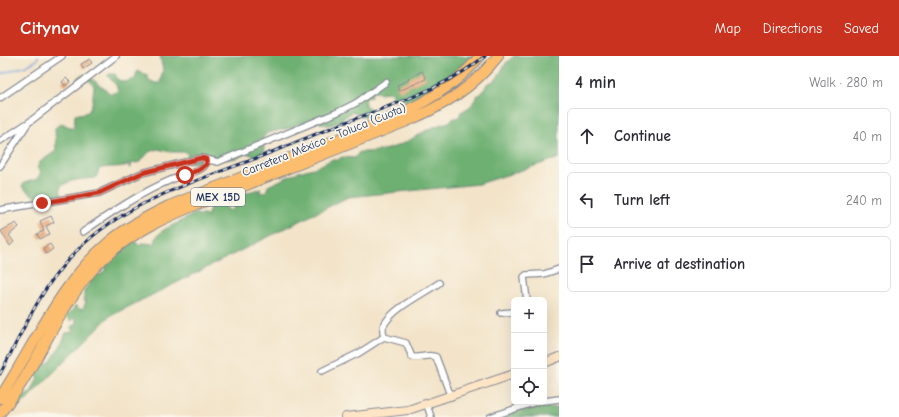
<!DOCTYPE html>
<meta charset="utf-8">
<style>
body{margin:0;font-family:"Comic Neue",sans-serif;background:#f7f7f7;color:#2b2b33}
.controls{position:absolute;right:12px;bottom:12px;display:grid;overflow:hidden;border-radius:6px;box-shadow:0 4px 16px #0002}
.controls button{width:36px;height:36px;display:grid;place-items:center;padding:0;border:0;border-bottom:1px solid #e1e1e2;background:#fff;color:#2b2b33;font:20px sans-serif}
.stop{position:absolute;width:12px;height:12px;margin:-9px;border:3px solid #c8321e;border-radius:50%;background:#fff}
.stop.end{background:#c8321e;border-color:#fff;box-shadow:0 1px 4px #0008}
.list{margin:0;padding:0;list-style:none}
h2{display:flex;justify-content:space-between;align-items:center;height:52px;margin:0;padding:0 16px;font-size:17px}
h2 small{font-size:13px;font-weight:400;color:#7c7c81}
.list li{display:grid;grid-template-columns:26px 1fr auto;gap:12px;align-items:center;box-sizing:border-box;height:56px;margin:0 8px 8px;padding:0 8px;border:1px solid #e1e1e2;border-radius:6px}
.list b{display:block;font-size:15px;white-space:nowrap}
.list em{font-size:13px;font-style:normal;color:#7c7c81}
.icon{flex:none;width:22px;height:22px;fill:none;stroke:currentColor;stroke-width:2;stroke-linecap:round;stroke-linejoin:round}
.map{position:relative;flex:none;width:559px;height:361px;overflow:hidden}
header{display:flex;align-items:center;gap:24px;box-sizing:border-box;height:56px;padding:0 20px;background:#c8321e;color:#fff}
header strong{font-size:19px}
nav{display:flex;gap:22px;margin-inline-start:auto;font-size:14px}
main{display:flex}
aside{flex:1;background:#fff}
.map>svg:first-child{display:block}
.forest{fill:#6eb072;stroke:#447068}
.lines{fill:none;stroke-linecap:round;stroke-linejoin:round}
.stream{stroke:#73a5de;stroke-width:1.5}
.building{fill:#e8a778}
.street-casing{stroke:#878a94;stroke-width:8}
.secondary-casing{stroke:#878a94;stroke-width:10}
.highway-casing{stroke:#878a94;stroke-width:12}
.street{stroke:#fff;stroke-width:5.5}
.secondary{stroke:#fee5c5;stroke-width:8}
.highway{stroke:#fcbd6e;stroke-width:10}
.rail-casing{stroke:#1b2f5e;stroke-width:3}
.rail{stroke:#fbf7ec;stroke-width:1.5;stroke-dasharray:4.5;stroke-linecap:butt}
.route{stroke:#c8321e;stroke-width:5}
.labels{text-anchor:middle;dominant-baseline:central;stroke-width:3.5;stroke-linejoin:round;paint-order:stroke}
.shield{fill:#fbf7ec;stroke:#5e6b89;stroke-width:1}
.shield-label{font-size:11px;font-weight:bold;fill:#1b2f5e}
.street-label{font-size:12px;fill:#1b2f5e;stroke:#fbf7ec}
</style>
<header>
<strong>Citynav</strong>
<nav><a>Map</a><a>Directions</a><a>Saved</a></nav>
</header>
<main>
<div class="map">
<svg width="559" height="361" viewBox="0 0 559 361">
<rect width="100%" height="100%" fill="#fbf7ec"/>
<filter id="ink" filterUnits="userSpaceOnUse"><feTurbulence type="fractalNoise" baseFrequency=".025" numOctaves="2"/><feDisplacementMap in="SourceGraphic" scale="8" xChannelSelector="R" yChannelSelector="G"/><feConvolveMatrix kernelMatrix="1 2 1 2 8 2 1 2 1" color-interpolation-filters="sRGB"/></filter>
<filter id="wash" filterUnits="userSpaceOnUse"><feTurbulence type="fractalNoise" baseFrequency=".012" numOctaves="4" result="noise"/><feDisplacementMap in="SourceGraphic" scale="16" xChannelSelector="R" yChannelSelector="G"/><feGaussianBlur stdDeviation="0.9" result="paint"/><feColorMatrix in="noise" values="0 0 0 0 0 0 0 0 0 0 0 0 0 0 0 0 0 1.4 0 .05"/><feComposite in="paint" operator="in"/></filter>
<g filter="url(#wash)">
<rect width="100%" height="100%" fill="#f3e4c9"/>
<path class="forest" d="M160 0H476L449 24 441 27 430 36 423 37 409 45 392 43V38L389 36 379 37 373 34 371 40 365 43V51L370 53V58L364 61 352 56C345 60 338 69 329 69 326 70 323 67 320 67L318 63C310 64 304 68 297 68L294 71 267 77 263 82 264 93 262 98 254 100 246 97C237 107 218 101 206 104 201 105 197 106 191 107L186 102 188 99 186 96H170L158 93 149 96 140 106 131 108V112H129V108C122 113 109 109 99 113L96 122C85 123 67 123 60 132L61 139 58 141 47 140 42 146 22 131 24 127 37 123 41 116 37 112 40 106 56 95 55 72 62 67 69 71H74L75 59 88 56 92 48 94 30 90 25 92 24 80 26 77 24 78 21 86 18 111 38 118 35 116 29 108 20 109 18H115L118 24 125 26 135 23 137 15 147 19 149 24 155 27H160L163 14Z
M514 0H559V102L479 128 348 141 110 260 18 352 13 353 22 341 32 335 38 321 36 314 51 305 60 291 66 277 73 276 71 271 77 268 75 262 71 265 66 260 69 256 73 254 75 249 79 253H83L86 246 84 245V235L95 219 102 218 105 214V206C113 199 125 186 136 186L138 189 143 187 155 188 156 181 162 175 196 157 198 159H208L210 151 224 149 230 155 233 153C237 138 246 136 261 133L259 137 266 136 268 130 298 116 317 111 333 103 336 105 342 101 355 102 359 96C379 97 401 91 418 79 429 73 437 69 449 66L452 63 459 61 461 56 471 50 477 40 483 36 487 28 496 24 506 7Z
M559 351V361H506L516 353Z"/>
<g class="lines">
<path class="stream" d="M0 18 26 10 37 4 38 0"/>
</g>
<g id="blocks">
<path class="building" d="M90 3 92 7 83 13 81 8Z
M422 15 426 23 399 35 397 29 409 24 408 23Z
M66 22 70 26 65 30 62 26Z
M51 160 54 166 46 170 50 178 40 183 37 178 44 175 40 165Z
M16 167 19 171 9 179 14 186 10 190 1 175Z
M50 188 53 193 46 198 43 192Z"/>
</g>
</g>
<g filter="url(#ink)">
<use href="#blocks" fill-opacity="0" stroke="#878a94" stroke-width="1"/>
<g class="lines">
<defs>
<path id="street" d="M0 42 62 0
M0 85 26 68
M0 110 28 67 116 0
M0 154 99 137 142 117 201 102 218 106 338 56 356 47 386 26
M83 176C112 156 140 137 173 123 183 119 205 116 207 105
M439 227C423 238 393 252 384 269 382 272 383 277 384 281L406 287 412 301C420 303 429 297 436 301L451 341
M527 244 524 221 526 219 544 218 559 213
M501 257 514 256
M322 315 359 297 384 281
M544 345 559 343
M427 349 431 361
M490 361 536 346"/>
<path id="secondary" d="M544 307 559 301
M346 361 408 354 514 318"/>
<path id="highway" d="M0 342C34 290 60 227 109 186 127 171 148 160 169 150 217 131 265 112 313 93 370 70 440 50 480 0
M0 357C35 315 53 262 88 219 130 167 201 148 261 123 310 104 358 84 407 65 443 50 474 31 498 0"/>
</defs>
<use href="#street" class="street-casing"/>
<use href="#secondary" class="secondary-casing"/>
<use href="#highway" class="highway-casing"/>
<use href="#street" class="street"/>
<use href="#secondary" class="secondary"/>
<use href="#highway" class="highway"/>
<defs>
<path id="rail" d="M0 318C21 279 38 237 68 204 116 149 188 128 254 103 286 91 317 77 349 65 394 48 448 31 485 0"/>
</defs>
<use href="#rail" class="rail-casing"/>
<use href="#rail" class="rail"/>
</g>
</g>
<g class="lines" filter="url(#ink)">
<path class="route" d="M42 147 99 137 142 117 201 102 206 103 207 108 199 114 185 119"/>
</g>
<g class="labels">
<rect class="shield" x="191" y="132" width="54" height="18" rx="3"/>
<g class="shield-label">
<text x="218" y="141">MEX 15D</text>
</g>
<g class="street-label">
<text transform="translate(324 84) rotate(-22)">Carretera México - Toluca (Cuota)</text>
</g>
</g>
</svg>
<div class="controls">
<button>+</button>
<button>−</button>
<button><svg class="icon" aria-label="locate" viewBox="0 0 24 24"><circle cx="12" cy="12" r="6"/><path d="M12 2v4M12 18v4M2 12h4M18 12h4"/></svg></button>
</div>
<div class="stop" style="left:185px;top:119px"></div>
<div class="stop end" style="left:42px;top:147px"></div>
</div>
<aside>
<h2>4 min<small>Walk · 280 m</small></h2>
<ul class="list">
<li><svg class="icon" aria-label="ahead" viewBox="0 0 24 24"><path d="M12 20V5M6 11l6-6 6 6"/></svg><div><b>Continue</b></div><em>40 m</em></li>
<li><svg class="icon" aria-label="left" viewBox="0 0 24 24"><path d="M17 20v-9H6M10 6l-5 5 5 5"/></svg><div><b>Turn left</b></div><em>240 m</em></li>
<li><svg class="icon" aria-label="arrive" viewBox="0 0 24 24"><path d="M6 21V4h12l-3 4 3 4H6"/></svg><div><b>Arrive at destination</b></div></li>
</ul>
</aside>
</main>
